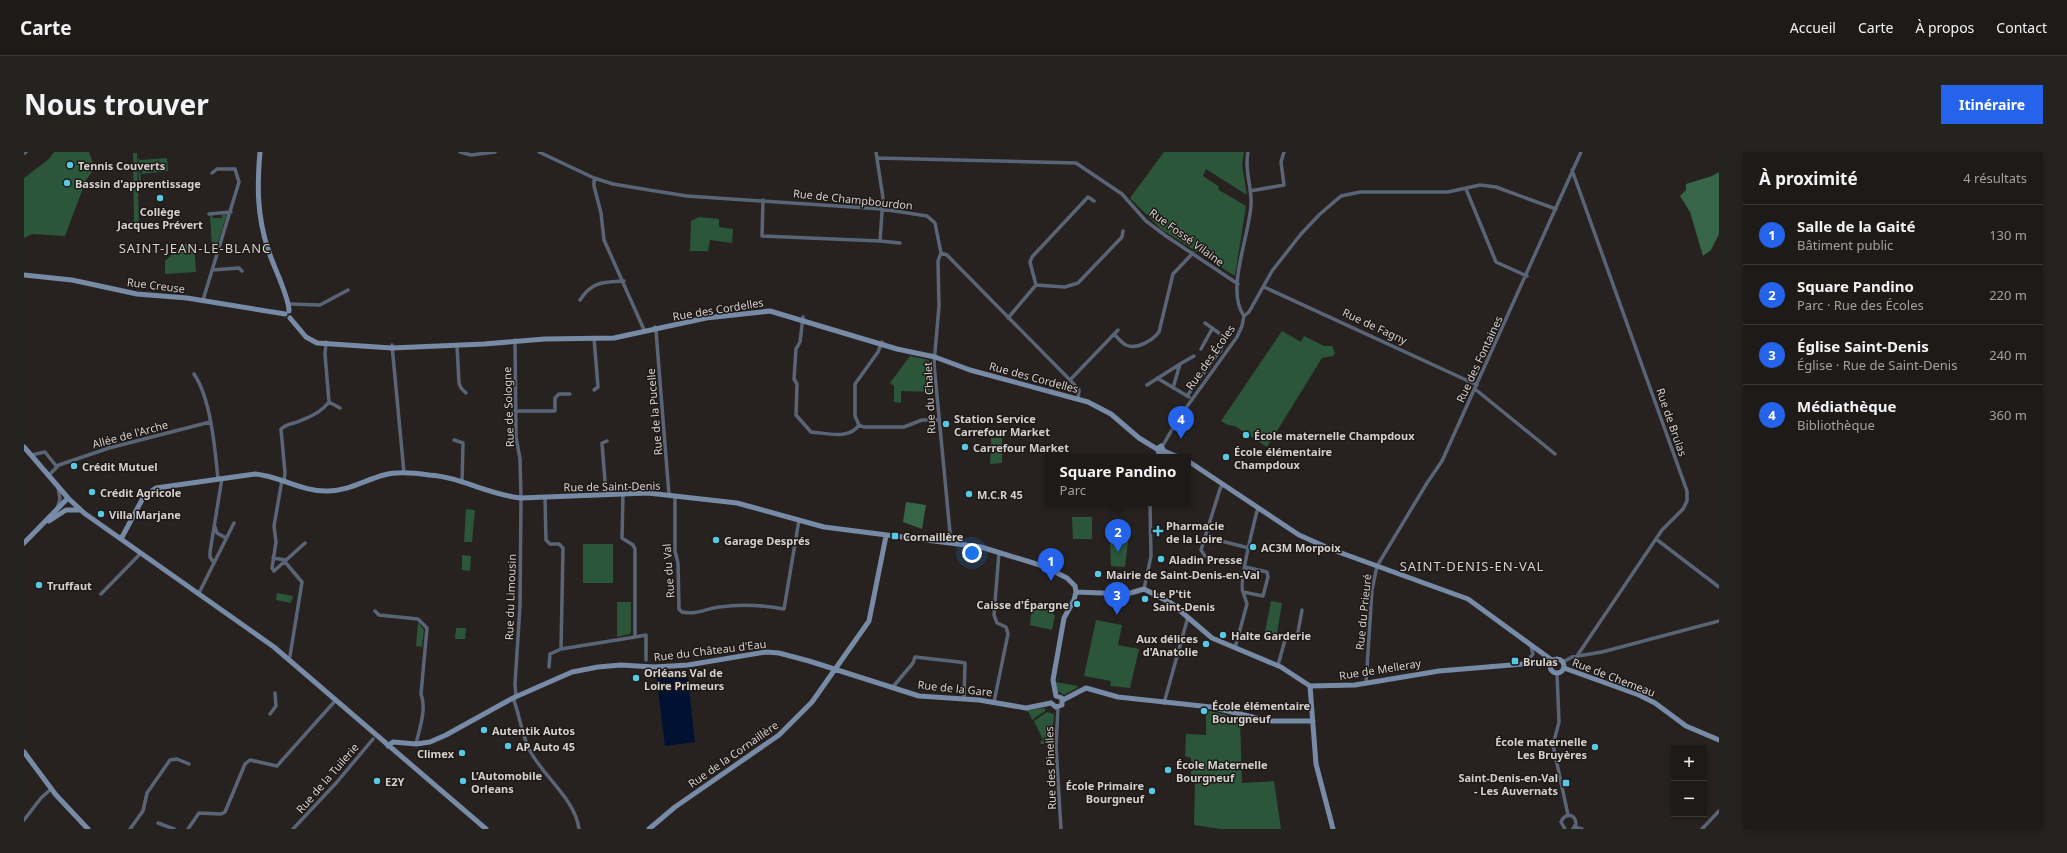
<!DOCTYPE html>
<html lang="fr">
<meta charset="utf-8">
<style>
body{margin:0;font-family:"Noto Sans",sans-serif;background:#252320;color:#f1f3f6}
.controls{position:absolute;right:12px;bottom:12px;display:grid;overflow:hidden;border-radius:0px;box-shadow:0 2px 6px #0003}
.controls button{width:36px;height:36px;display:grid;place-items:center;padding:0;border:0;border-bottom:1px solid #3b3836;background:#1d1a17;color:#f1f3f6;font:20px sans-serif}
.you{position:absolute;left:948px;top:401px;width:14px;height:14px;margin:-10px;border:3px solid #fff;border-radius:50%;background:#1a73e8;box-shadow:0 0 0 6px #1a73e833}
.badge{display:grid;place-items:center;width:26px;height:26px;border-radius:50%;background:#2563eb;color:#fff;font-size:13px;font-weight:700}
.pin{position:absolute;translate:-50% -33px;filter:drop-shadow(0 1px 2px #0008)}
.pin::after{content:'';position:absolute;top:21px;width:14px;height:12px;background:inherit;clip-path:polygon(0 0,100% 0,50% 100%)}
.popup{position:absolute;left:1021px;top:302px;width:146px;height:52px;box-sizing:border-box;display:grid;place-content:center;border-radius:0px;background:#1d1a17;filter:drop-shadow(0 1px 3px #0005);font-size:13px;white-space:nowrap;color:#a0a1a1}
.popup b{font-size:15px;color:#f1f3f6}
.popup::after{content:'';position:absolute;left:50%;top:100%;margin-left:-8px;border:8px solid transparent;border-top-color:#1d1a17}
.list{margin:0;padding:0;list-style:none}
h2{display:flex;justify-content:space-between;align-items:center;height:52px;margin:0;padding:0 16px;font-size:17px}
h2 small{font-size:13px;font-weight:400;color:#a0a1a1}
.list li{display:grid;grid-template-columns:26px 1fr auto;gap:12px;align-items:center;box-sizing:border-box;height:60px;padding:0 16px;border-top:1px solid #3b3836}
.list b{display:block;font-size:15px;white-space:nowrap}
.list p{margin:0;font-size:13px;white-space:nowrap;color:#a0a1a1}
.list em{font-size:13px;font-style:normal;color:#a0a1a1}
.map{position:relative;flex:none;width:1695px;height:677px;overflow:hidden;border-radius:0px}
header{display:flex;align-items:center;gap:24px;box-sizing:border-box;height:56px;padding:0 20px;background:#1d1a17;border-bottom:1px solid #3b3836}
header strong{font-size:19px}
nav{display:flex;gap:22px;margin-inline-start:auto;font-size:14px}
.intro{display:flex;align-items:center;justify-content:space-between;box-sizing:border-box;height:96px;padding:0 24px}
h1{margin:0;font-size:28px}
.button{padding:10px 18px;border-radius:0px;background:#2563eb;color:#fff;font-size:14px;font-weight:700}
main{display:flex;gap:24px;padding:0 24px}
aside{flex:1;background:#1d1a17;border-radius:0px;box-shadow:0 2px 6px #0003}
.map>svg:first-child{display:block}
.green{fill:#2b563a}
.forest{fill:#376547}
.water{fill:#001131}
.lines{fill:none;stroke-linecap:round;stroke-linejoin:round}
.street{stroke:#596576;stroke-width:3.5}
.secondary{stroke:#778aa6;stroke-width:5}
.poi-dot{fill:#58c9e3;stroke:#1e1916;stroke-width:1.5}
.labels{text-anchor:middle;dominant-baseline:central;stroke-width:3;stroke-linejoin:round;paint-order:stroke}
.poi-label{font-size:11px;font-weight:bold;fill:#d4d0ce;stroke:#1e1916;text-anchor:start}
.street-label{font-size:11px;fill:#d4d0ce;stroke:#1e1916}
.quarter-label{font-size:13px;letter-spacing:1px;fill:#d4d0ce;stroke:#1e1916}
</style>
<header>
<strong>Carte</strong>
<nav><a>Accueil</a><a>Carte</a><a>À propos</a><a>Contact</a></nav>
</header>
<div class="intro"><h1>Nous trouver</h1><a class="button">Itinéraire</a></div>
<main>
<div class="map">
<svg width="1695" height="677" viewBox="0 0 1695 677">
<rect width="100%" height="100%" fill="#27221f"/>
<path class="green" d="M30 0H65L71 16 62 28 41 84 8 82 0 86V26L25 7Z
M1140 0H1220L1218 13 1223 43 1182 17 1179 24 1194 34 1195 38 1222 54 1211 124 1137 77 1106 46Z
M109 1H113L115 73H110Z
M114 6 116 8 143 6 144 19 118 22 116 13 117 29H115Z
M203 62 192 97H190L188 95 186 64 188 63 189 66H198V63Z
M675 65 695 67V75L709 77 708 91 686 88 684 99H666L667 69Z
M159 92H170L172 120 141 122V109Z
M1258 179 1277 190 1280 184 1300 194H1308L1311 201 1309 204 1298 206 1243 295 1211 274 1204 273 1197 269Z
M886 204 905 208 908 240 877 239V251L870 250V234L866 231Z
M967 286H978V311L966 312Z
M442 357 451 358 448 390H440Z
M1048 365H1068V387H1049Z
M1086 388 1104 389 1101 415 1087 414Z
M559 392H589V431H559Z
M438 403 447 404 446 419 438 418Z
M253 441 269 444 267 451 252 448Z
M1247 449 1258 451 1252 487 1240 485Z
M593 450H607V479L606 482 593 485Z
M1008 453 1024 455V457L1030 458 1029 463H1031L1028 478 1006 473Z
M1072 468 1098 473 1094 493 1115 497 1106 536 1086 534 1087 529 1060 524Z
M394 470 400 478 398 495 392 494Z
M432 476H442L441 487H431Z
M1032 530 1054 534 1053 536 1040 543 1032 538Z
M1021 556V559L1008 568 1005 561 1001 558Z
M1182 558 1216 566 1218 631 1250 629 1257 677H1197L1170 673 1171 631H1167V606L1161 604 1162 582 1182 583Z
M1023 560 1030 562 1028 592H1017L1016 590 1019 588 1010 569Z"/>
<path class="forest" d="M1695 20V82L1687 98 1679 104 1666 60 1656 44 1662 38V32L1688 24Z
M882 350 902 353 898 377 879 370Z"/>
<path class="water" d="M663 519 671 590 641 594 632 522Z"/>
<g class="lines">
<path class="street" d="M436 0 447 3 471 0
M515 0 570 26 589 32 625 38 663 44 858 57 903 64 911 71 917 101 923 103 1046 228 1055 238 1054 247
M1 1 2 0
M853 6 1052 11 1098 42 1122 69 1142 84 1214 132
M1548 18 1663 339V349L1659 357 1638 378 1553 504
M570 26V34L577 61 580 88 621 180
M1442 37 1472 110 1503 124
M1226 39 1260 33 1257 10 1260 0
M739 48 738 84 856 89 859 46 852 0
M185 62 207 60
M856 89 876 91
M917 101 914 109 915 154 910 212 927 391
M188 118 215 116 218 119
M1012 133 1041 135 1054 131 1098 85 1099 79
M1240 135 1453 233
M179 148 215 30 211 17H193L188 21
M556 148C568 129 580 130 600 129
M266 152 296 153 324 138
M1220 164 1225 160 1248 119 1277 82 1296 62 1317 44 1336 40H1424L1456 33 1472 35 1532 57
M1220 164C1201 138 1226 83 1227 52 1228 35 1220 17 1224 0
M779 165 776 190 772 197 770 227 773 232 772 263 787 280C803 281 825 288 835 273
M984 166 1012 133 1006 110 1008 105 1064 45 1070 49
M1181 171 1202 186 1196 200
M631 175 632 179 645 343
M1090 182C1093 185 1098 191 1102 193 1113 198 1129 188 1135 180L1149 122 1169 101
M570 186 574 235 570 238
M491 188 492 285 496 307 497 346 496 454 491 532 492 544
M858 190 854 200 831 232V264L835 273 840 275H880L898 268H914
M368 193 380 321
M433 193 435 231 437 236 442 241
M1177 197 1188 177
M1156 212 1170 204
M170 222C187 247 191 297 194 327
M1133 226 1165 245
M1046 228 1094 178
M1123 233 1156 212 1149 236
M1451 237 1531 302
M1163 244 1195 200
M305 250 316 256
M491 259H531V246L535 242H546
M430 288 439 291 438 330
M1138 295 1154 267 1213 185 1218 174 1220 164
M7 303 21 300 33 315 24 324
M1133 305 1134 301
M32 314 85 296 186 270
M258 328 250 374 252 390 248 416 250 419 281 391
M260 329 261 321 257 277C263 271 271 272 278 268 289 264 298 259 305 250L301 202 302 190
M582 342 578 291 583 289
M651 344V399L654 411 655 457 658 460C673 463 681 457 695 455 716 452 739 453 760 457L775 368
M521 345 522 388 526 392H535L539 396 537 497 611 485V397L609 393 598 386 599 341
M33 357 36 347 34 335
M191 375 193 381 202 386
M1181 385 1225 396
M1632 387 1695 435
M1181 404 1177 398 1196 337 1199 332
M249 406 262 408
M261 410 278 430 266 504 264 507
M190 411 186 405V400L198 326
M1221 415 1243 420 1244 425 1239 444 1219 440C1214 432 1230 372 1233 359L1235 357
M1120 437 1127 404 1126 351
M175 441 210 371
M77 442 117 401
M351 459 355 463 394 467 403 476 397 542C403 557 395 578 392 592
M611 485 622 483V508
M1211 496 1223 452 1219 440
M1539 510 1548 505 1578 500 1695 469
M1502 511 1509 502 1507 494
M1254 513 1261 488 1263 485 1273 483 1274 480 1278 458
M525 515 526 502 537 497
M1533 521 1535 570 1529 593 1544 663
M1342 531 1348 438 1353 414 1403 331 1418 309 1557 0
M868 536 889 511 891 505 935 510 941 511 940 546
M489 546C496 563 497 582 506 599 520 625 551 647 555 677
M970 550 984 482 982 475 973 471 970 463 975 400
M1140 551 1164 465
M1034 555 1032 594 1037 677
M246 562 252 554 251 541
M0 668 17 646 27 637
M134 671 150 677
M1551 675 1558 677
M106 677 119 659 123 641 146 608 153 607 165 612
M164 677 175 661 197 662 201 660 221 612 226 608 253 614 311 549
M269 677 313 630 349 587
M1541 677 1537 670C1541 660 1552 662 1552 672L1549 677
M1678 677 1695 659"/>
<path class="secondary" d="M236 0C233 34 233 64 244 97 249 114 265 144 265 159
M0 123 48 128 113 142 163 146 261 162
M266 166 282 185 293 191 368 196 460 192 521 187 590 186 682 166 746 159 873 197 911 205 946 218 1064 250 1087 262 1115 286 1133 297
M0 295 44 346 60 361 250 495 462 677
M1133 297 1137 294 1140 299
M1133 297 1136 302 1140 299
M1140 299 1154 305
M1164 309 1275 383 1309 398 1444 447 1529 509
M25 369 42 358H56
M97 387 120 344 132 336 231 322C256 324 278 340 304 339 324 339 341 328 360 323 374 319 391 321 405 323 437 325 465 343 497 346L624 341 713 351 800 375 957 395 1019 414 1043 426 1051 434 1052 440 1050 448 1040 466 1029 528 1032 544
M0 391 44 346
M1052 440 1103 442 1120 437 1147 451 1188 486 1257 515 1286 534 1331 533 1415 519 1511 511 1527 513
M1526 514a7 7 0 1 1 14 0a7 7 0 1 1-14 0Z
M1540 516 1615 543 1631 551 1662 574 1695 588
M1286 534 1292 612 1309 677
M1039 548 1062 536 1094 545 1187 555 1245 569H1289
M1027 551 1032 555 1038 553V546L1032 544
M364 594 369 590 392 592 406 590 422 583 489 546 548 520 574 515 597 513 630 515 664 513 742 500 755 501 785 509 895 544 955 548 1002 556 1027 551
M0 600 32 643 64 677
M625 677 651 655 755 583 788 550 845 469 862 384"/>
</g>
<g class="poi-dot">
<circle cx="46" cy="13" r="4"/>
<circle cx="43" cy="31" r="4"/>
<circle cx="136" cy="46" r="4"/>
<circle cx="922" cy="272" r="4"/>
<circle cx="1222" cy="283" r="4"/>
<circle cx="941" cy="295" r="4"/>
<circle cx="1202" cy="305" r="4"/>
<circle cx="50" cy="314" r="4"/>
<circle cx="68" cy="340" r="4"/>
<circle cx="945" cy="342" r="4"/>
<circle cx="77" cy="362" r="4"/>
<path d="M1132 373h4v4h4v4h-4v4h-4v-4h-4v-4h4z"/>
<rect x="867" y="380" width="8" height="8" rx="2"/>
<circle cx="692" cy="388" r="4"/>
<circle cx="1229" cy="395" r="4"/>
<circle cx="1137" cy="407" r="4"/>
<circle cx="1074" cy="422" r="4"/>
<circle cx="15" cy="433" r="4"/>
<circle cx="1121" cy="447" r="4"/>
<circle cx="1053" cy="452" r="4"/>
<circle cx="1199" cy="483" r="4"/>
<circle cx="1182" cy="492" r="4"/>
<rect x="1487" y="505" width="8" height="8" rx="2"/>
<circle cx="612" cy="526" r="4"/>
<circle cx="1180" cy="559" r="4"/>
<circle cx="460" cy="578" r="4"/>
<circle cx="484" cy="594" r="4"/>
<circle cx="1571" cy="595" r="4"/>
<circle cx="438" cy="601" r="4"/>
<circle cx="1144" cy="618" r="4"/>
<circle cx="353" cy="629" r="4"/>
<circle cx="439" cy="629" r="4"/>
<rect x="1538" y="627" width="8" height="8" rx="2"/>
<circle cx="1128" cy="639" r="4"/>
</g>
<g class="labels">
<g class="poi-label">
<text x="54" y="13">Tennis Couverts</text>
<text x="51" y="31">Bassin d'apprentissage</text>
<text x="136" y="59" text-anchor="middle">Collège<tspan x="136" dy="13">Jacques Prévert</tspan></text>
<text x="930" y="266">Station Service<tspan x="930" dy="13">Carrefour Market</tspan></text>
<text x="1230" y="283">École maternelle Champdoux</text>
<text x="949" y="295">Carrefour Market</text>
<text x="1210" y="299">École élémentaire<tspan x="1210" dy="13">Champdoux</tspan></text>
<text x="58" y="314">Crédit Mutuel</text>
<text x="76" y="340">Crédit Agricole</text>
<text x="953" y="342">M.C.R 45</text>
<text x="85" y="362">Villa Marjane</text>
<text x="1142" y="373">Pharmacie<tspan x="1142" dy="13">de la Loire</tspan></text>
<text x="879" y="384">Cornaillère</text>
<text x="700" y="388">Garage Després</text>
<text x="1237" y="395">AC3M Morpoix</text>
<text x="1145" y="407">Aladin Presse</text>
<text x="1082" y="422">Mairie de Saint-Denis-en-Val</text>
<text x="23" y="433">Truffaut</text>
<text x="1129" y="441">Le P'tit<tspan x="1129" dy="13">Saint-Denis</tspan></text>
<text x="1045" y="452" text-anchor="end">Caisse d'Épargne</text>
<text x="1207" y="483">Halte Garderie</text>
<text x="1174" y="486" text-anchor="end">Aux délices<tspan x="1174" dy="13">d'Anatolie</tspan></text>
<text x="1499" y="509">Brulas</text>
<text x="620" y="520">Orléans Val de<tspan x="620" dy="13">Loire Primeurs</tspan></text>
<text x="1188" y="553">École élémentaire<tspan x="1188" dy="13">Bourgneuf</tspan></text>
<text x="468" y="578">Autentik Autos</text>
<text x="1563" y="589" text-anchor="end">École maternelle<tspan x="1563" dy="13">Les Bruyères</tspan></text>
<text x="492" y="594">AP Auto 45</text>
<text x="430" y="601" text-anchor="end">Climex</text>
<text x="1152" y="612">École Maternelle<tspan x="1152" dy="13">Bourgneuf</tspan></text>
<text x="447" y="623">L’Automobile<tspan x="447" dy="13">Orleans</tspan></text>
<text x="1534" y="625" text-anchor="end">Saint-Denis-en-Val<tspan x="1534" dy="13">- Les Auvernats</tspan></text>
<text x="361" y="629">E2Y</text>
<text x="1120" y="633" text-anchor="end">École Primaire<tspan x="1120" dy="13">Bourgneuf</tspan></text>
</g>
<g class="street-label">
<text transform="translate(829 47) rotate(6)">Rue de Champbourdon</text>
<text transform="translate(1163 85) rotate(36)">Rue Fossé Vilaine</text>
<text transform="translate(132 133) rotate(7)">Rue Creuse</text>
<text transform="translate(694 157) rotate(-9)">Rue des Cordelles</text>
<text transform="translate(1351 174) rotate(25)">Rue de Fagny</text>
<text transform="translate(1186 205) rotate(-55)">Rue des Écoles</text>
<text transform="translate(1455 207) rotate(-65)">Rue des Fontaines</text>
<text transform="translate(1010 225) rotate(15)">Rue des Cordelles</text>
<text transform="translate(905 246) rotate(-93)">Rue du Chalet</text>
<text transform="translate(484 255) rotate(-92)">Rue de Sologne</text>
<text transform="translate(630 260) rotate(-95)">Rue de la Pucelle</text>
<text transform="translate(1648 270) rotate(71)">Rue de Brulas</text>
<text transform="translate(106 282) rotate(-15)">Allée de l'Arche</text>
<text transform="translate(588 334) rotate(-1)">Rue de Saint-Denis</text>
<text transform="translate(644 419) rotate(-94)">Rue du Val</text>
<text transform="translate(486 445) rotate(-88)">Rue du Limousin</text>
<text transform="translate(1339 460) rotate(-84)">Rue du Prieuré</text>
<text transform="translate(686 498) rotate(-7)">Rue du Château d'Eau</text>
<text transform="translate(1356 517) rotate(-9)">Rue de Melleray</text>
<text transform="translate(1590 525) rotate(21)">Rue de Chemeau</text>
<text transform="translate(931 536) rotate(6)">Rue de la Gare</text>
<text transform="translate(709 602) rotate(-35)">Rue de la Cornaillère</text>
<text transform="translate(1026 616) rotate(-92)">Rue des Pinelles</text>
<text transform="translate(303 626) rotate(-49)">Rue de la Tuilerie</text>
</g>
<g class="quarter-label">
<text x="171" y="96">SAINT-JEAN-LE-BLANC</text>
<text x="1448" y="414">SAINT-DENIS-EN-VAL</text>
</g>
</g>
</svg>
<div class="controls">
<button>+</button>
<button>−</button>
</div>
<div class="you"></div>
<div class="pin badge" style="left:1027px;top:429px">1</div>
<div class="pin badge" style="left:1094px;top:400px">2</div>
<div class="popup"><b>Square Pandino</b>Parc</div>
<div class="pin badge" style="left:1093px;top:463px">3</div>
<div class="pin badge" style="left:1157px;top:287px">4</div>
</div>
<aside>
<h2>À proximité<small>4 résultats</small></h2>
<ul class="list">
<li><span class="badge">1</span><div><b>Salle de la Gaité</b><p>Bâtiment public</p></div><em>130 m</em></li>
<li><span class="badge">2</span><div><b>Square Pandino</b><p>Parc · Rue des Écoles</p></div><em>220 m</em></li>
<li><span class="badge">3</span><div><b>Église Saint-Denis</b><p>Église · Rue de Saint-Denis</p></div><em>240 m</em></li>
<li><span class="badge">4</span><div><b>Médiathèque</b><p>Bibliothèque</p></div><em>360 m</em></li>
</ul>
</aside>
</main>
